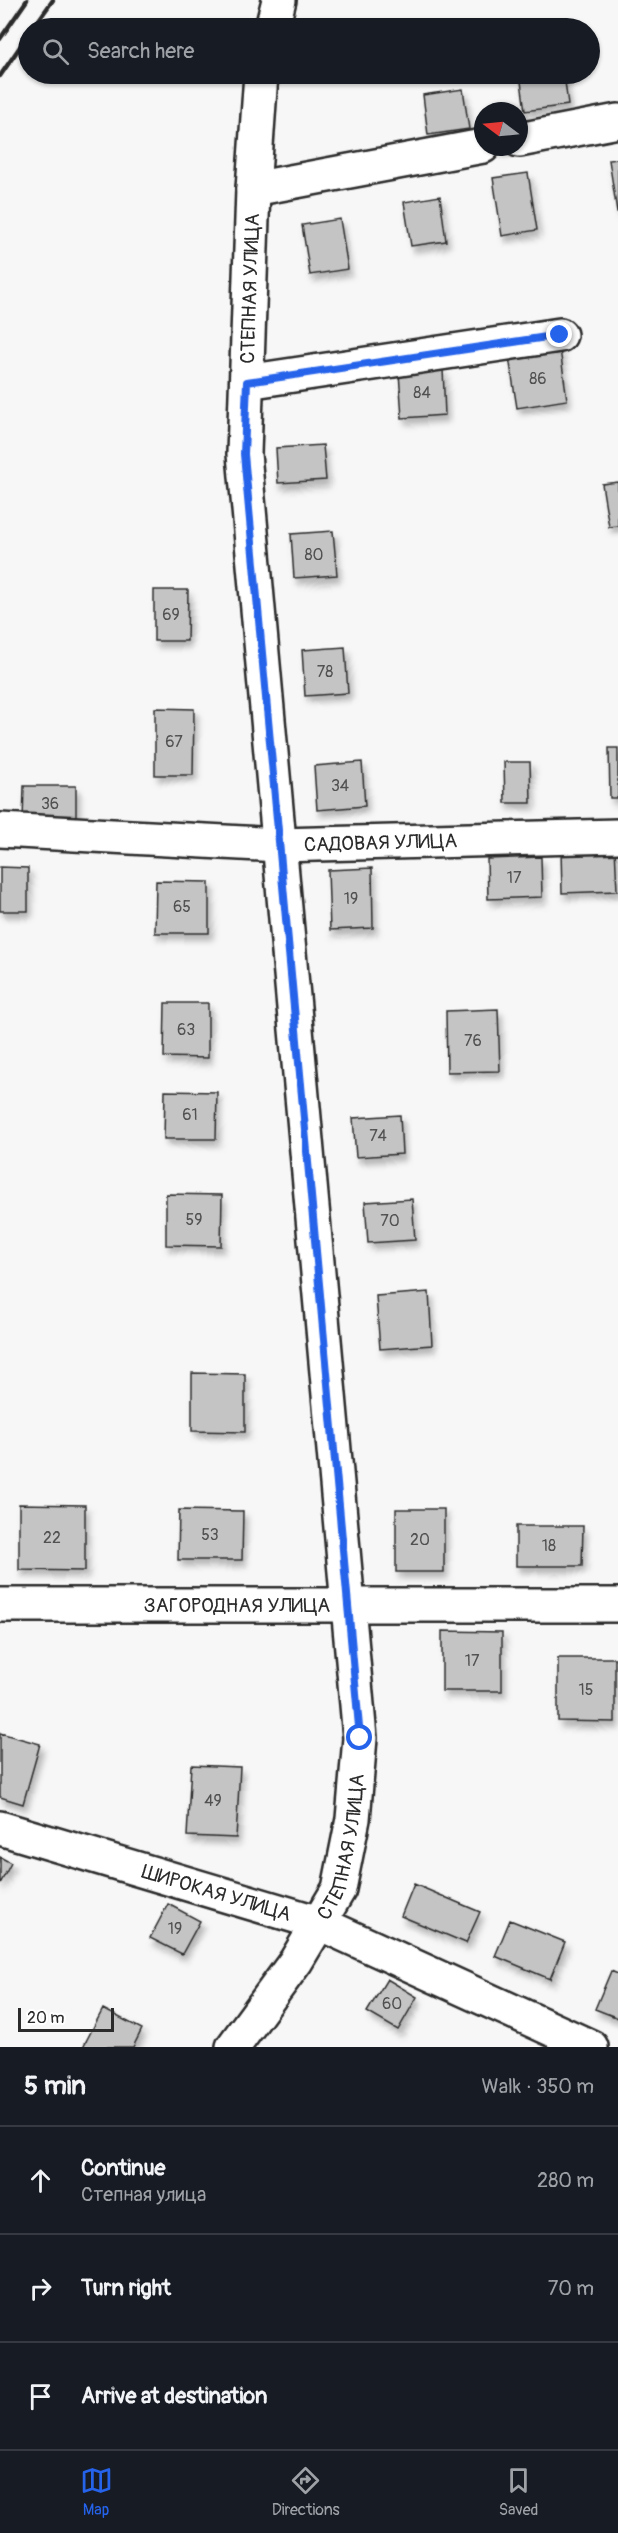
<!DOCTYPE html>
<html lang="en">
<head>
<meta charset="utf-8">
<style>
	body { margin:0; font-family:Pangolin,sans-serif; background:#242831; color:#f1f3f6 }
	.compass { position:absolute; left:474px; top:102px; width:54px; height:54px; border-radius:50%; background:#171b24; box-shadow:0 2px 4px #0004; rotate:286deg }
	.scale { position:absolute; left:18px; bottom:15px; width:96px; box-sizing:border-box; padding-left:6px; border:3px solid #2b2b2b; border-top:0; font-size:16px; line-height:21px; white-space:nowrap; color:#2b2b2b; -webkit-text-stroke:4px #fff; paint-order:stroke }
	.stop { position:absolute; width:18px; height:18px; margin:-14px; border:4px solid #2563eb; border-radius:50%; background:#fff }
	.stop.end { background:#2563eb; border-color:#fff; box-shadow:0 2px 6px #0008 }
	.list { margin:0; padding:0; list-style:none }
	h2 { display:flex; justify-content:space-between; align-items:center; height:78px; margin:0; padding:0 24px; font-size:26px }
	h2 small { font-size:20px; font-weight:400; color:#9ea1a6 }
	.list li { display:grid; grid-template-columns:39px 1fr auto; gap:18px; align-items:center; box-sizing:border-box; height:108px; padding:0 24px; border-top:2px solid #363941 }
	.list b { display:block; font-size:22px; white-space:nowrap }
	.list p { margin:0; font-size:20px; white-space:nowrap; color:#9ea1a6 }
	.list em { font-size:20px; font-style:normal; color:#9ea1a6 }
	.icon { flex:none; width:33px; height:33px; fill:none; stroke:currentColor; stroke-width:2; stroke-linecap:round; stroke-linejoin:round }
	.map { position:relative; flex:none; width:618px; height:2047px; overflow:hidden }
	.search { position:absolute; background:#171b24; box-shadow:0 2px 4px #0004; left:18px; right:18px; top:18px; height:66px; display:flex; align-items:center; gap:15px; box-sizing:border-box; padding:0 21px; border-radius:33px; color:#9ea1a6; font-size:22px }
	.sheet { height:402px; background:#171b24 }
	nav { display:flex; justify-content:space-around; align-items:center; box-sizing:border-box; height:84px; border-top:2px solid #363941; background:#171b24; font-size:16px; color:#9ea1a6 }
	nav a { display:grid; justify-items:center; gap:3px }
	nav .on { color:#2563eb }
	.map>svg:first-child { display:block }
	.building { fill:#c4c4c4; stroke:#2b2b2b; stroke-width:1.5; filter:url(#shadow) }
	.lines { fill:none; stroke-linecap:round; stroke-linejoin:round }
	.minor-casing { stroke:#2b2b2b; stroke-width:38 }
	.minor { stroke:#fff; stroke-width:33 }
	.rail { stroke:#2b2b2b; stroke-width:4.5 }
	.route { stroke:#2563eb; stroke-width:8 }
	.labels { text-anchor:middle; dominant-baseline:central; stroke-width:6; stroke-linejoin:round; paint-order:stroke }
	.number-label { font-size:16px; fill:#515151 }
	.street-label { font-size:20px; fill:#2b2b2b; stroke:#fff }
</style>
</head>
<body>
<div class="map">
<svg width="618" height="2047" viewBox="0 0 618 2047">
	<defs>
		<filter id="shadow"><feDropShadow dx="3.5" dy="6" stdDeviation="3" flood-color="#0004"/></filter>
	</defs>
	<rect width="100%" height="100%" fill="#f7f7f7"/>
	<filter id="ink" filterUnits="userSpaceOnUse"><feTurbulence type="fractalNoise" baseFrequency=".0167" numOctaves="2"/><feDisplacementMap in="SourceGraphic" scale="12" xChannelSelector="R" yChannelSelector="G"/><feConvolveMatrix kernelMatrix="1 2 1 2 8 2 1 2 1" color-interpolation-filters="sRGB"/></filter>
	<g filter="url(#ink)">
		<!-- building -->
		<path class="building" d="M520 74H564L568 105 525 111Z
			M463 89 469 129 428 135 423 95Z
			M618 159V212H617L609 160Z
			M528 173 537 230 502 236 493 178Z
			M440 196 446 241 411 246 404 202Z
			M340 219 348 269 310 275 302 225Z
			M560 349 567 400 517 408 509 357Z
			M443 369 445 415 402 418 399 372Z
			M323 445 326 480 278 483 276 448Z
			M618 482V526L609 527 602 484Z
			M333 531 337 575 294 578 291 534Z
			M154 590H188L187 641H154Z
			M345 647 348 693 305 696 302 650Z
			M155 708 194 709 193 775H155Z
			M609 748H618V798H610Z
			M362 762 365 806 317 810 314 766Z
			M504 762H530L531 803H505Z
			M24 786H76V822H23Z
			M615 848 617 891 562 893 561 850Z
			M541 857 542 897 488 899 487 859Z
			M0 867 28 868V911H0Z
			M372 868 373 928 330 930 328 870Z
			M156 881 209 882V933H155Z
			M165 1003H208V1058L164 1057Z
			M498 1009 500 1071 447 1072 446 1011Z
			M165 1091 217 1092 216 1139H164Z
			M400 1115 402 1154 356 1157 353 1118Z
			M166 1194 222 1195 221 1246 166 1245Z
			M412 1199 415 1240 368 1243 365 1202Z
			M429 1292 432 1345 380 1349 376 1296Z
			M192 1373 245 1374V1432L192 1431Z
			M19 1504 85 1505V1571L19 1570Z
			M396 1509H444V1572H396Z
			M179 1510 243 1511 242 1560H178Z
			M516 1526H583L582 1566H516Z
			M442 1631 502 1632V1691H442Z
			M558 1658H615V1722L558 1721Z
			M0 1733 40 1744 23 1804 0 1797Z
			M191 1765 240 1767 236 1838 187 1836Z
			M0 1857 11 1863 0 1884Z
			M414 1884 480 1912 466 1943 401 1916Z
			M168 1904 200 1921 182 1954 150 1938Z
			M510 1920 565 1942 550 1979 495 1956Z
			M611 1971 618 1974V2018L595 2009Z
			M387 1979 417 1997 398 2030 367 2012Z
			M103 2009 142 2029 133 2047H83Z"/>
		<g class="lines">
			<!-- minor casing -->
			<g class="minor-casing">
				<g id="minor">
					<path d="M272 28 279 0"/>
					<path d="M519 140 618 121"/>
					<path d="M253 189 483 146"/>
					<path d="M247 382 560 335"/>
					<path id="s1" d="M0 830 279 845 618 836"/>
					<path id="s2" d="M0 1605H618"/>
					<path id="s3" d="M0 1828 319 1923 591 2047"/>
					<path id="s4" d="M233 2047 296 1961 339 1889 353 1819 360 1738 244 454 253 189 261 74"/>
				</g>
			</g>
			<!-- minor -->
			<use href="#minor" class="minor"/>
			<!-- rail -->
			<path class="rail" d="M33 28 53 0
				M0 39 27 0
				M0 76 28 35"/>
		</g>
	</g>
	<g class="lines" filter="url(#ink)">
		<!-- route -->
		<path class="route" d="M360 1738 244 454 247 382 560 335"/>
	</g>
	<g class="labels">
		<!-- number labels -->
		<g class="number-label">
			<text x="538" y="379">86</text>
			<text x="422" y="393">84</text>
			<text x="314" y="555">80</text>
			<text x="171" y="615">69</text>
			<text x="325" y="672">78</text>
			<text x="174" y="742">67</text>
			<text x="340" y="786">34</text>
			<text x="50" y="804">36</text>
			<text x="514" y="878">17</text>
			<text x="351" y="899">19</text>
			<text x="182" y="907">65</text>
			<text x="186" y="1030">63</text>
			<text x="473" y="1041">76</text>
			<text x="190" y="1115">61</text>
			<text x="378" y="1136">74</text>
			<text x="194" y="1220">59</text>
			<text x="390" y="1221">70</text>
			<text x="210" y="1535">53</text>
			<text x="52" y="1538">22</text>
			<text x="420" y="1540">20</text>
			<text x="549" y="1546">18</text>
			<text x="472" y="1661">17</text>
			<text x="586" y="1690">15</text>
			<text x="213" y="1801">49</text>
			<text x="175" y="1929">19</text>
			<text x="392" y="2004">60</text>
		</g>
		<!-- street labels -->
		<g class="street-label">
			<text stroke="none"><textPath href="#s4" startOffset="1798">СТЕПНАЯ УЛИЦА</textPath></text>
			<text stroke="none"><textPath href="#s1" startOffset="381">САДОВАЯ УЛИЦА</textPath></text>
			<text stroke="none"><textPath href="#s2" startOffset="237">ЗАГОРОДНАЯ УЛИЦА</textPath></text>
			<text stroke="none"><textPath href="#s4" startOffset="232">СТЕПНАЯ УЛИЦА</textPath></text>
			<text stroke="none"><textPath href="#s3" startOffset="226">ШИРОКАЯ УЛИЦА</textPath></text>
		</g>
	</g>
</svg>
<svg class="compass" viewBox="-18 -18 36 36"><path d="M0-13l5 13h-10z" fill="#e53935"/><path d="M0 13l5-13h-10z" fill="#9ea1a6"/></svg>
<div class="scale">20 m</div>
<div class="stop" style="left:360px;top:1738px"></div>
<div class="stop end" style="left:560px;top:335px"></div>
<div class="search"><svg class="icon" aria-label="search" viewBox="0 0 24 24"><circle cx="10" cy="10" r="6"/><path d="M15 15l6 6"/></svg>Search here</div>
</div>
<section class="sheet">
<h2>5 min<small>Walk · 350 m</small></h2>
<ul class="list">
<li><svg class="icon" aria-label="ahead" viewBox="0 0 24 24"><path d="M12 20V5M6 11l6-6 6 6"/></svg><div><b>Continue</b><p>Степная улица</p></div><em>280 m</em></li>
<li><svg class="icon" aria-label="right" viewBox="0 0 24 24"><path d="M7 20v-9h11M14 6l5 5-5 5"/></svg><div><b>Turn right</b></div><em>70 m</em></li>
<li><svg class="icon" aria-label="arrive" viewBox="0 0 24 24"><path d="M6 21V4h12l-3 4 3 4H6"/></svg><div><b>Arrive at destination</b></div></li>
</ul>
</section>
<nav>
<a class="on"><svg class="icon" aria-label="map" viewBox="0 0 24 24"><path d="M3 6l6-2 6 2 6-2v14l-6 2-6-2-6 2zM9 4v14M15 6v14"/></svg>Map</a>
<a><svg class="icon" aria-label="directions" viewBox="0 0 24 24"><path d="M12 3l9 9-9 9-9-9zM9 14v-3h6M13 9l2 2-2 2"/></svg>Directions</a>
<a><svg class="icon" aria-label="saved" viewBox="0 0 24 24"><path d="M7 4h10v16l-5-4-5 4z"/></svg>Saved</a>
</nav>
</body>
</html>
